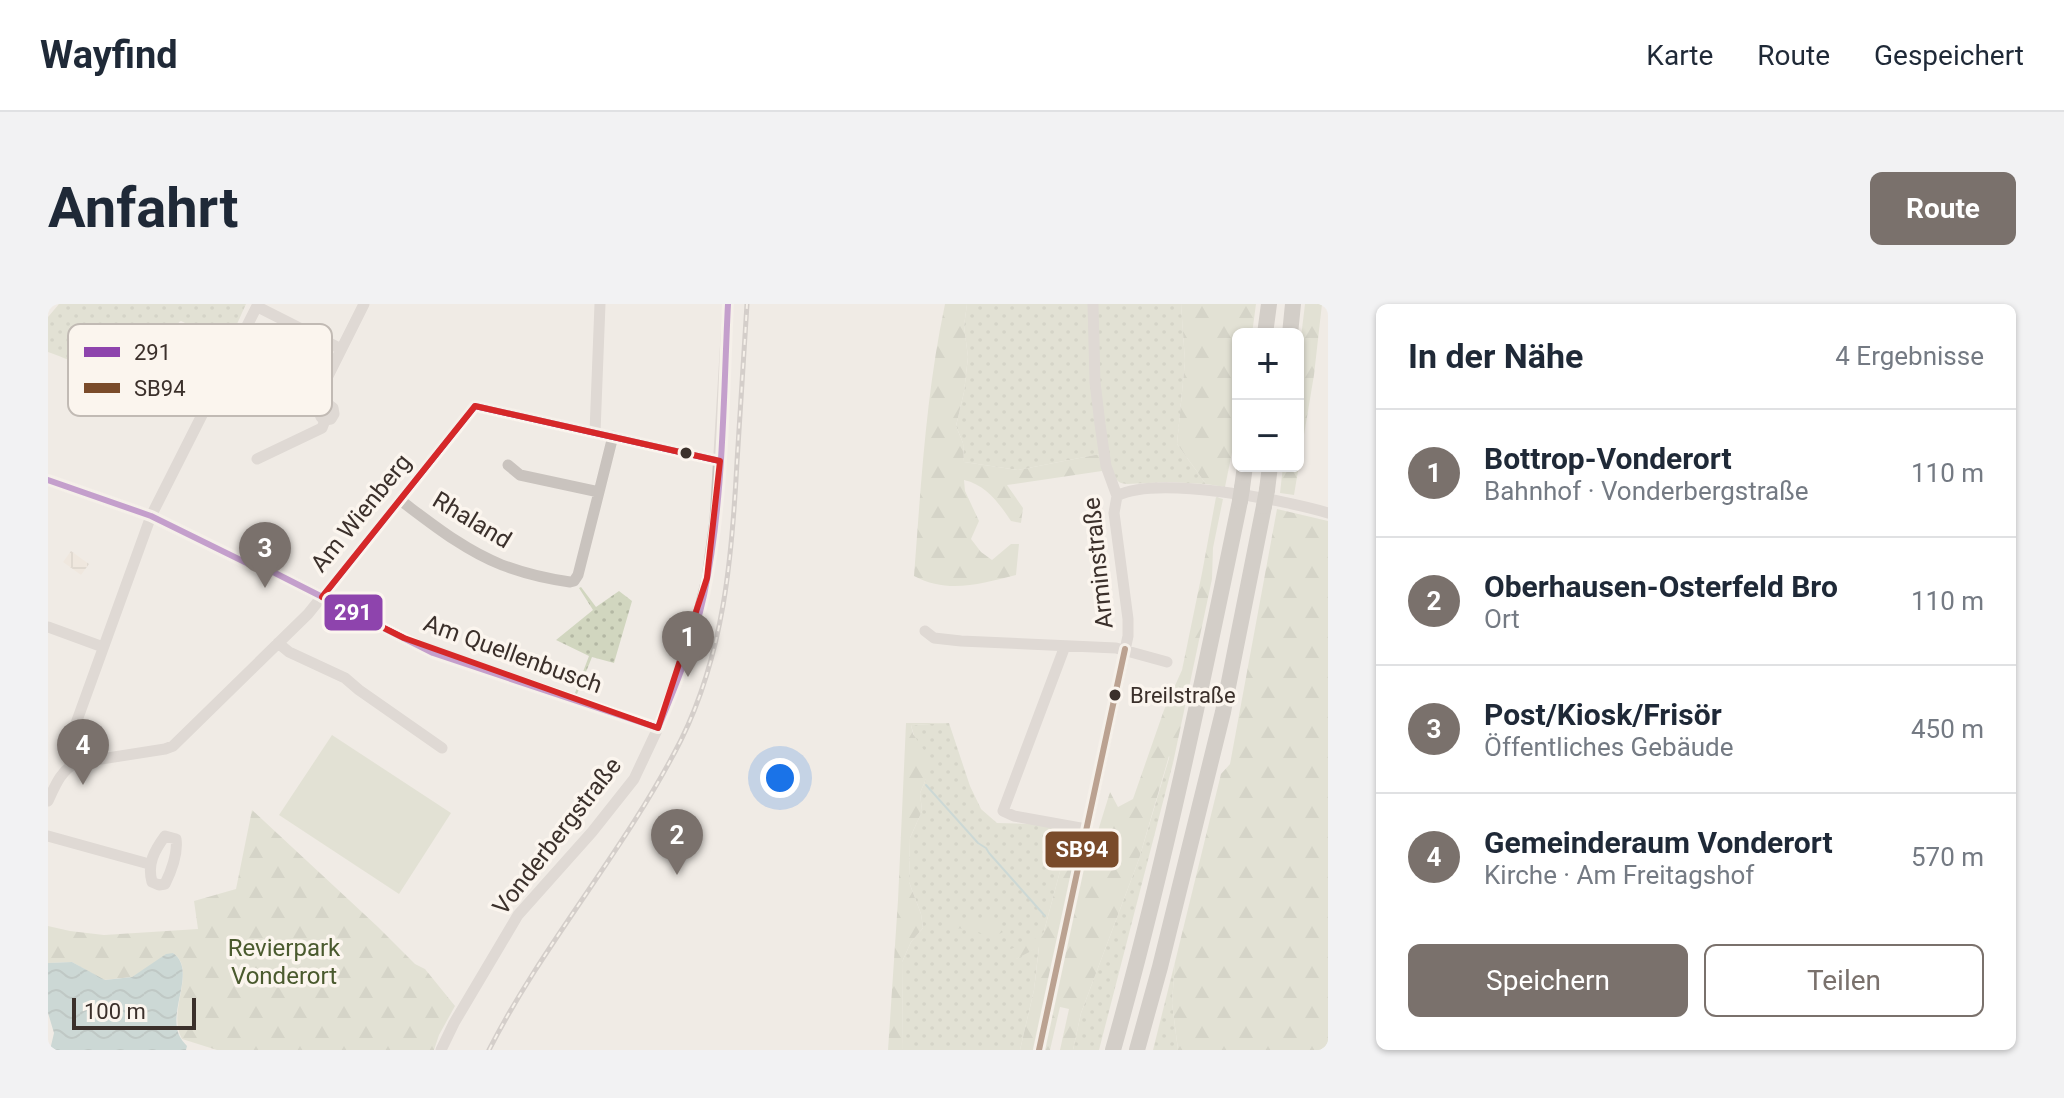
<!DOCTYPE html>
<html lang="de">
<head>
<meta charset="utf-8">
<style>
	body { margin:0; font-family:Roboto,sans-serif; background:#f2f2f3; color:#1f2937 }
	.controls { position:absolute; right:24px; top:24px; display:grid; overflow:hidden; border-radius:12px; box-shadow:0 2px 6px #0004 }
	.controls button { width:72px; height:72px; display:grid; place-items:center; padding:0; border:0; border-bottom:2px solid #e0e1e3; background:#fff; color:#1f2937; font:40px sans-serif }
	.scale { position:absolute; left:24px; bottom:20px; width:124px; box-sizing:border-box; padding-left:8px; border:4px solid #3b302b; border-top:0; font-size:22px; line-height:28px; white-space:nowrap; color:#3b302b; -webkit-text-stroke:6px #fbf5ee; paint-order:stroke }
	.you { position:absolute; left:732px; top:474px; width:28px; height:28px; margin:-20px; border:6px solid #fff; border-radius:50%; background:#1a73e8; box-shadow:0 0 0 12px #1a73e833 }
	.badge { display:grid; place-items:center; width:52px; height:52px; border-radius:50%; background:#7a716c; color:#fff; font-size:26px; font-weight:700 }
	.pin { position:absolute; translate:-50% -66px; filter:drop-shadow(0 2px 4px #0008) }
	.pin::after { content:''; position:absolute; top:42px; width:28px; height:24px; background:inherit; clip-path:polygon(0 0,100% 0,50% 100%) }
	.list { margin:0; padding:0; list-style:none }
	h2 { display:flex; justify-content:space-between; align-items:center; height:104px; margin:0; padding:0 32px; font-size:34px }
	h2 small { font-size:26px; font-weight:400; color:#747a83 }
	.list li { display:grid; grid-template-columns:52px 1fr auto; gap:24px; align-items:center; box-sizing:border-box; height:128px; padding:0 32px; border-top:2px solid #e0e1e3 }
	.list b { display:block; font-size:30px; white-space:nowrap }
	.list p { margin:0; font-size:26px; white-space:nowrap; color:#747a83 }
	.list em { font-size:26px; font-style:normal; color:#747a83 }
	.actions { display:flex; gap:16px; padding:24px 32px }
	.actions a { flex:1; padding:18px 0; border:2px solid #7a716c; border-radius:12px; text-align:center; font-size:28px; color:#7a716c }
	.actions .main { background:#7a716c; color:#fff }
	.map { position:relative; flex:none; width:1280px; height:746px; overflow:hidden; border-radius:12px }
	header { display:flex; align-items:center; gap:48px; box-sizing:border-box; height:112px; padding:0 40px; background:#fff; border-bottom:2px solid #e0e1e3 }
	header strong { font-size:38px }
	nav { display:flex; gap:44px; margin-inline-start:auto; font-size:28px }
	.intro { display:flex; align-items:center; justify-content:space-between; box-sizing:border-box; height:192px; padding:0 48px }
	h1 { margin:0; font-size:56px }
	.button { padding:20px 36px; border-radius:12px; background:#7a716c; color:#fff; font-size:28px; font-weight:700 }
	main { display:flex; gap:48px; padding:0 48px }
	aside { flex:1; background:#fff; border-radius:12px; box-shadow:0 2px 6px #0004 }
	.map>svg:first-child { display:block }
	.grass { fill:url(#grass-dots) }
	.forest { fill:url(#forest-firs) }
	.garden { fill:#d1d6bf }
	.plaza { fill:url(#plaza-grid) }
	.water { fill:url(#water-waves) }
	.lines { fill:none; stroke-linecap:round; stroke-linejoin:round }
	.stream { stroke:#a1c2c1; stroke-width:2 }
	.minor { stroke:#c9c3be; stroke-width:11 }
	.highway { stroke:#afaaa4; stroke-width:16 }
	.rail-casing { stroke:#b1aca8; stroke-width:5 }
	.rail { stroke:#fbf5ee; stroke-width:2; stroke-dasharray:6; stroke-linecap:butt }
	.highway-bridge { stroke:#afaaa4; stroke-width:16 }
	.bus-1-casing { stroke:#fbf5ee; stroke-width:12 }
	.bus-2-casing { stroke:#fbf5ee; stroke-width:12 }
	.bus-1 { stroke:#8e44ad; stroke-width:6 }
	.bus-2 { stroke:#7a4b2a; stroke-width:6 }
	.marked { fill:none; stroke:#d62828; stroke-width:6; stroke-linejoin:round }
	.bus-dot { fill:#3b302b; stroke:#fbf5ee; stroke-width:3 }
	.labels { text-anchor:middle; dominant-baseline:central; stroke-width:7; stroke-linejoin:round; paint-order:stroke }
	.bus-label { font-size:22px; fill:#3b302b; stroke:#fbf5ee; text-anchor:start }
	.street-label { font-size:24px; fill:#3b302b; stroke:#fbf5ee }
	.park-label { font-size:24px; fill:#4a5a2e; stroke:#fbf5ee }
	.key { fill:#fbf5ee; stroke:#c1bab4; stroke-width:2 }
	.key-label { font-size:22px; fill:#3b302b }
	.line-badge { stroke:#fbf5ee; stroke-width:3 }
	.badge-label { font-size:22px; text-anchor:middle; font-weight:bold; fill:#fff }
</style>
</head>
<body>
<header>
<strong>Wayfind</strong>
<nav><a>Karte</a><a>Route</a><a>Gespeichert</a></nav>
</header>
<div class="intro"><h1>Anfahrt</h1><a class="button">Route</a></div>
<main>
<div class="map">
<svg width="1280" height="746" viewBox="0 0 1280 746">
	<defs>
		<pattern id="grass-dots" width="8" height="8" patternUnits="userSpaceOnUse" patternTransform="scale(2)"><rect width="8" height="8" fill="#d1d6bf"/><path d="M2 2h.1M6 6h.1" fill="none" stroke="#b4b8a4" stroke-width="1.8" stroke-linecap="round"/></pattern>
		<pattern id="forest-firs" width="22" height="20" patternUnits="userSpaceOnUse" patternTransform="scale(2)"><rect width="22" height="20" fill="#d1d6bf"/><path d="M5 1l3.5 6h-7zM16 11l3.5 6h-7z" fill="#b4b8a4"/></pattern>
		<pattern id="plaza-grid" width="8" height="8" patternUnits="userSpaceOnUse" patternTransform="scale(2)"><rect width="8" height="8" fill="#eee3d5"/><path d="M0 4h8M4 0v8" fill="none" stroke="#cdc3b7"/></pattern>
		<pattern id="water-waves" width="16" height="10" patternUnits="userSpaceOnUse" patternTransform="scale(2)"><rect width="16" height="10" fill="#a1c2c1"/><path d="M0 5q4-4 8 0t8 0" fill="none" stroke="#849e9d"/></pattern>
	</defs>
	<rect width="100%" height="100%" fill="#f0ebe5"/>
	<!-- grass -->
	<path class="grass" d="M11 0H198L180 40 133 17 131 18 107 65 114 69 109 79C78 81 30 59 0 48V13Z
		M919 0H1041L1052 150 970 166 916 158 915 139 908 122 916 88 920 53 916 22Z
		M1048 0H1133L1137 57 1129 140 1158 180 1121 178 1079 180C1074 179 1072 180 1068 175 1062 168 1062 154 1060 145 1052 97 1049 49 1048 0Z
		M533 283 548 303 571 287 584 297 566 359 544 353 529 390 527 389 541 352 508 336 545 306 531 284Z
		M901 419 922 482 933 505 949 519 984 520 1023 526 995 631 968 655 991 642 986 686 972 746H855L854 658 863 638 875 624 873 610 861 578 862 534 874 507 872 489 878 475 863 421Z
		M1122 451 1125 459 1051 746H1025L1033 709 1091 555Z
		M1127 658 1124 699 1130 746H1105Z"/>
	<!-- forest -->
	<path class="forest" d="M897 0H919L916 22 920 53 916 88 908 122 915 139 916 158 970 166 1052 150 1054 167 959 181 975 204 973 219 963 217C951 199 938 181 916 176L917 187 931 217 923 235 933 248 944 256 963 240H971L968 271C932 280 900 290 866 272 873 181 878 89 897 0Z
		M1133 0H1208L1204 30H1190V119L1177 183 1158 180 1129 140 1137 57Z
		M1257 0H1274L1266 71 1246 191 1232 189 1235 162H1250V58Z
		M1168 193 1175 195 1165 244 1164 275 1125 459 1121 452 1091 555 1033 709 1025 746H1012L1021 705 1012 703 1002 746H972L986 686 991 643 968 655 956 648 995 631 1023 526 1049 530 1062 488 1070 503 1085 495 1116 406 1134 366 1154 269Z
		M1229 205 1280 217V746H1130L1124 699 1127 658 1173 470 1182 460Z
		M858 419H901L863 421 865 430 880 452 878 475 872 489 874 507 862 534 861 578 873 610 875 624 863 638 854 658 855 746H840L850 596Z
		M204 506 330 623 367 660 377 665 407 702 391 731 386 746H169L134 735C118 707 150 666 125 649L84 673 56 676 24 658 0 659V622L22 627 56 631 150 625 146 597 188 585Z
		M912 615 944 618 955 628 943 634C929 626 918 623 902 625V619Z"/>
	<!-- garden -->
	<path class="garden" d="M284 431 403 509 351 590 231 511Z"/>
	<!-- plaza -->
	<path class="plaza" d="M23 247 41 260 33 271 15 258Z"/>
	<!-- water -->
	<path class="water" d="M125 649C149 666 120 705 131 731 133 735 136 739 139 742L138 746H2L6 729 0 709V659L24 658 57 676 84 673 118 650Z"/>
	<g class="lines">
		<!-- stream -->
		<path class="stream" d="M878 481 930 539 938 544 941 549 997 612"/>
		<!-- minor -->
		<path class="minor" d="M210 3 293 45
			M274 102 281 101 285 104 286 110 283 115 277 116 273 113 271 108 274 102 270 92 316 0
			M547 128 552 0
			M209 155 274 124 277 116
			M460 161 472 171 551 188 565 132
			M0 176 103 212 207 263 227 269 385 349 610 424
			M1069 192C1108 171 1237 196 1280 209
			M352 196C384 220 416 246 454 261 475 269 500 275 522 278L526 277 530 271 551 188
			M0 323 55 343
			M877 327 886 334 913 337 1068 344 1119 358
			M230 339 241 348 297 374 311 386 394 444
			M1017 342 955 507 966 512 1038 525
			M28 459 117 445 125 442 260 310 427 102 672 157
			M0 497C7 482 13 466 28 459L27 422 103 212 210 0
			M0 532 101 560
			M117 532 128 535C130 549 123 568 117 580L111 581 104 578C99 560 106 547 117 532Z
			M393 746 406 719 470 611 544 528 586 475 610 424 633 368 648 320 659 274 667 216 680 0
			M991 746 1080 332V315L1066 209 1069 192 1058 162 1052 120 1047 78 1045 0"/>
		<!-- highway -->
		<path class="highway" d="M1217 30 1221 0
			M1242 30 1245 0
			M1194 184 1197 162
			M1219 186 1222 162
			M1065 746C1116 565 1154 381 1192 197
			M1089 746 1112 663 1175 408 1216 202"/>
		<!-- rail casing -->
		<g class="rail-casing">
			<path id="rail" d="M441 746C496 638 578 545 633 436 676 349 684 253 689 158 692 105 696 53 699 0"/>
		</g>
		<!-- rail -->
		<use href="#rail" class="rail"/>
		<!-- highway-bridge -->
		<path class="highway-bridge" d="M1192 197 1194 184
			M1216 202 1219 186"/>
		<!-- bus-1 casing -->
		<g class="bus-1-casing">
			<path id="bus-1" d="M0 176 103 212 207 263 227 269 385 349 610 424C628 381 646 337 656 291 676 196 675 97 680 0
				M274 293 427 102 672 157"/>
		</g>
		<!-- bus-2 casing -->
		<g class="bus-2-casing">
			<path id="bus-2" d="M991 746 1077 345"/>
		</g>
		<!-- bus-1 -->
		<use href="#bus-1" class="bus-1"/>
		<!-- bus-2 -->
		<use href="#bus-2" class="bus-2"/>
	</g>
	<!-- marked area -->
	<path d="M0 0H1280V746H0ZM427 102 672 157 659 274 610 424 356 334 274 293Z" fill="#f0ebe5" fill-opacity=".55" fill-rule="evenodd"/>
	<path class="marked" d="M427 102 672 157 659 274 610 424 356 334 274 293Z"/>
	<!-- markers -->
	<g class="bus-dot">
		<circle cx="638" cy="149" r="7"/>
		<circle cx="1067" cy="391" r="7"/>
	</g>
	<g class="labels">
		<!-- bus labels -->
		<g class="bus-label">
			<text x="1082" y="391">Breilstraße</text>
		</g>
		<!-- street labels -->
		<g class="street-label">
			<text transform="translate(313 209) rotate(-51)">Am Wienberg</text>
			<text transform="translate(424 216) rotate(31)">Rhaland</text>
			<text transform="translate(1050 259) rotate(-96)">Arminstraße</text>
			<text transform="translate(465 350) rotate(20)">Am Quellenbusch</text>
			<text transform="translate(509 532) rotate(-52)">Vonderbergstraße</text>
		</g>
		<!-- park labels -->
		<g class="park-label">
			<text x="236" y="644">Revierpark<tspan x="236" dy="28">Vonderort</tspan></text>
		</g>
	</g>
	<!-- legend -->
	<rect x="20" y="20" width="264" height="92" rx="12" class="key"/>
	<rect x="36" y="43" width="36" height="10" fill="#8e44ad"/>
	<rect x="36" y="79" width="36" height="10" fill="#7a4b2a"/>
	<g class="key-label">
		<text x="86" y="56">291</text>
		<text x="86" y="92">SB94</text>
	</g>
	<g class="line-badge">
		<rect x="275" y="289" width="61" height="39" rx="8" fill="#8e44ad"/>
		<rect x="996" y="526" width="76" height="39" rx="8" fill="#7a4b2a"/>
	</g>
	<g class="badge-label">
		<text x="305" y="316">291</text>
		<text x="1034" y="553">SB94</text>
	</g>
</svg>
<div class="controls">
<button>+</button>
<button>−</button>
</div>
<div class="scale">100 m</div>
<div class="you"></div>
<div class="pin badge" style="left:640px;top:373px">1</div>
<div class="pin badge" style="left:629px;top:571px">2</div>
<div class="pin badge" style="left:217px;top:284px">3</div>
<div class="pin badge" style="left:35px;top:481px">4</div>
</div>
<aside>
<h2>In der Nähe<small>4 Ergebnisse</small></h2>
<ul class="list">
<li><span class="badge">1</span><div><b>Bottrop-Vonderort</b><p>Bahnhof · Vonderbergstraße</p></div><em>110 m</em></li>
<li><span class="badge">2</span><div><b>Oberhausen-Osterfeld Bro</b><p>Ort</p></div><em>110 m</em></li>
<li><span class="badge">3</span><div><b>Post/Kiosk/Frisör</b><p>Öffentliches Gebäude</p></div><em>450 m</em></li>
<li><span class="badge">4</span><div><b>Gemeinderaum Vonderort</b><p>Kirche · Am Freitagshof</p></div><em>570 m</em></li>
</ul>
<div class="actions"><a class="main">Speichern</a><a>Teilen</a></div>
</aside>
</main>
</body>
</html>
